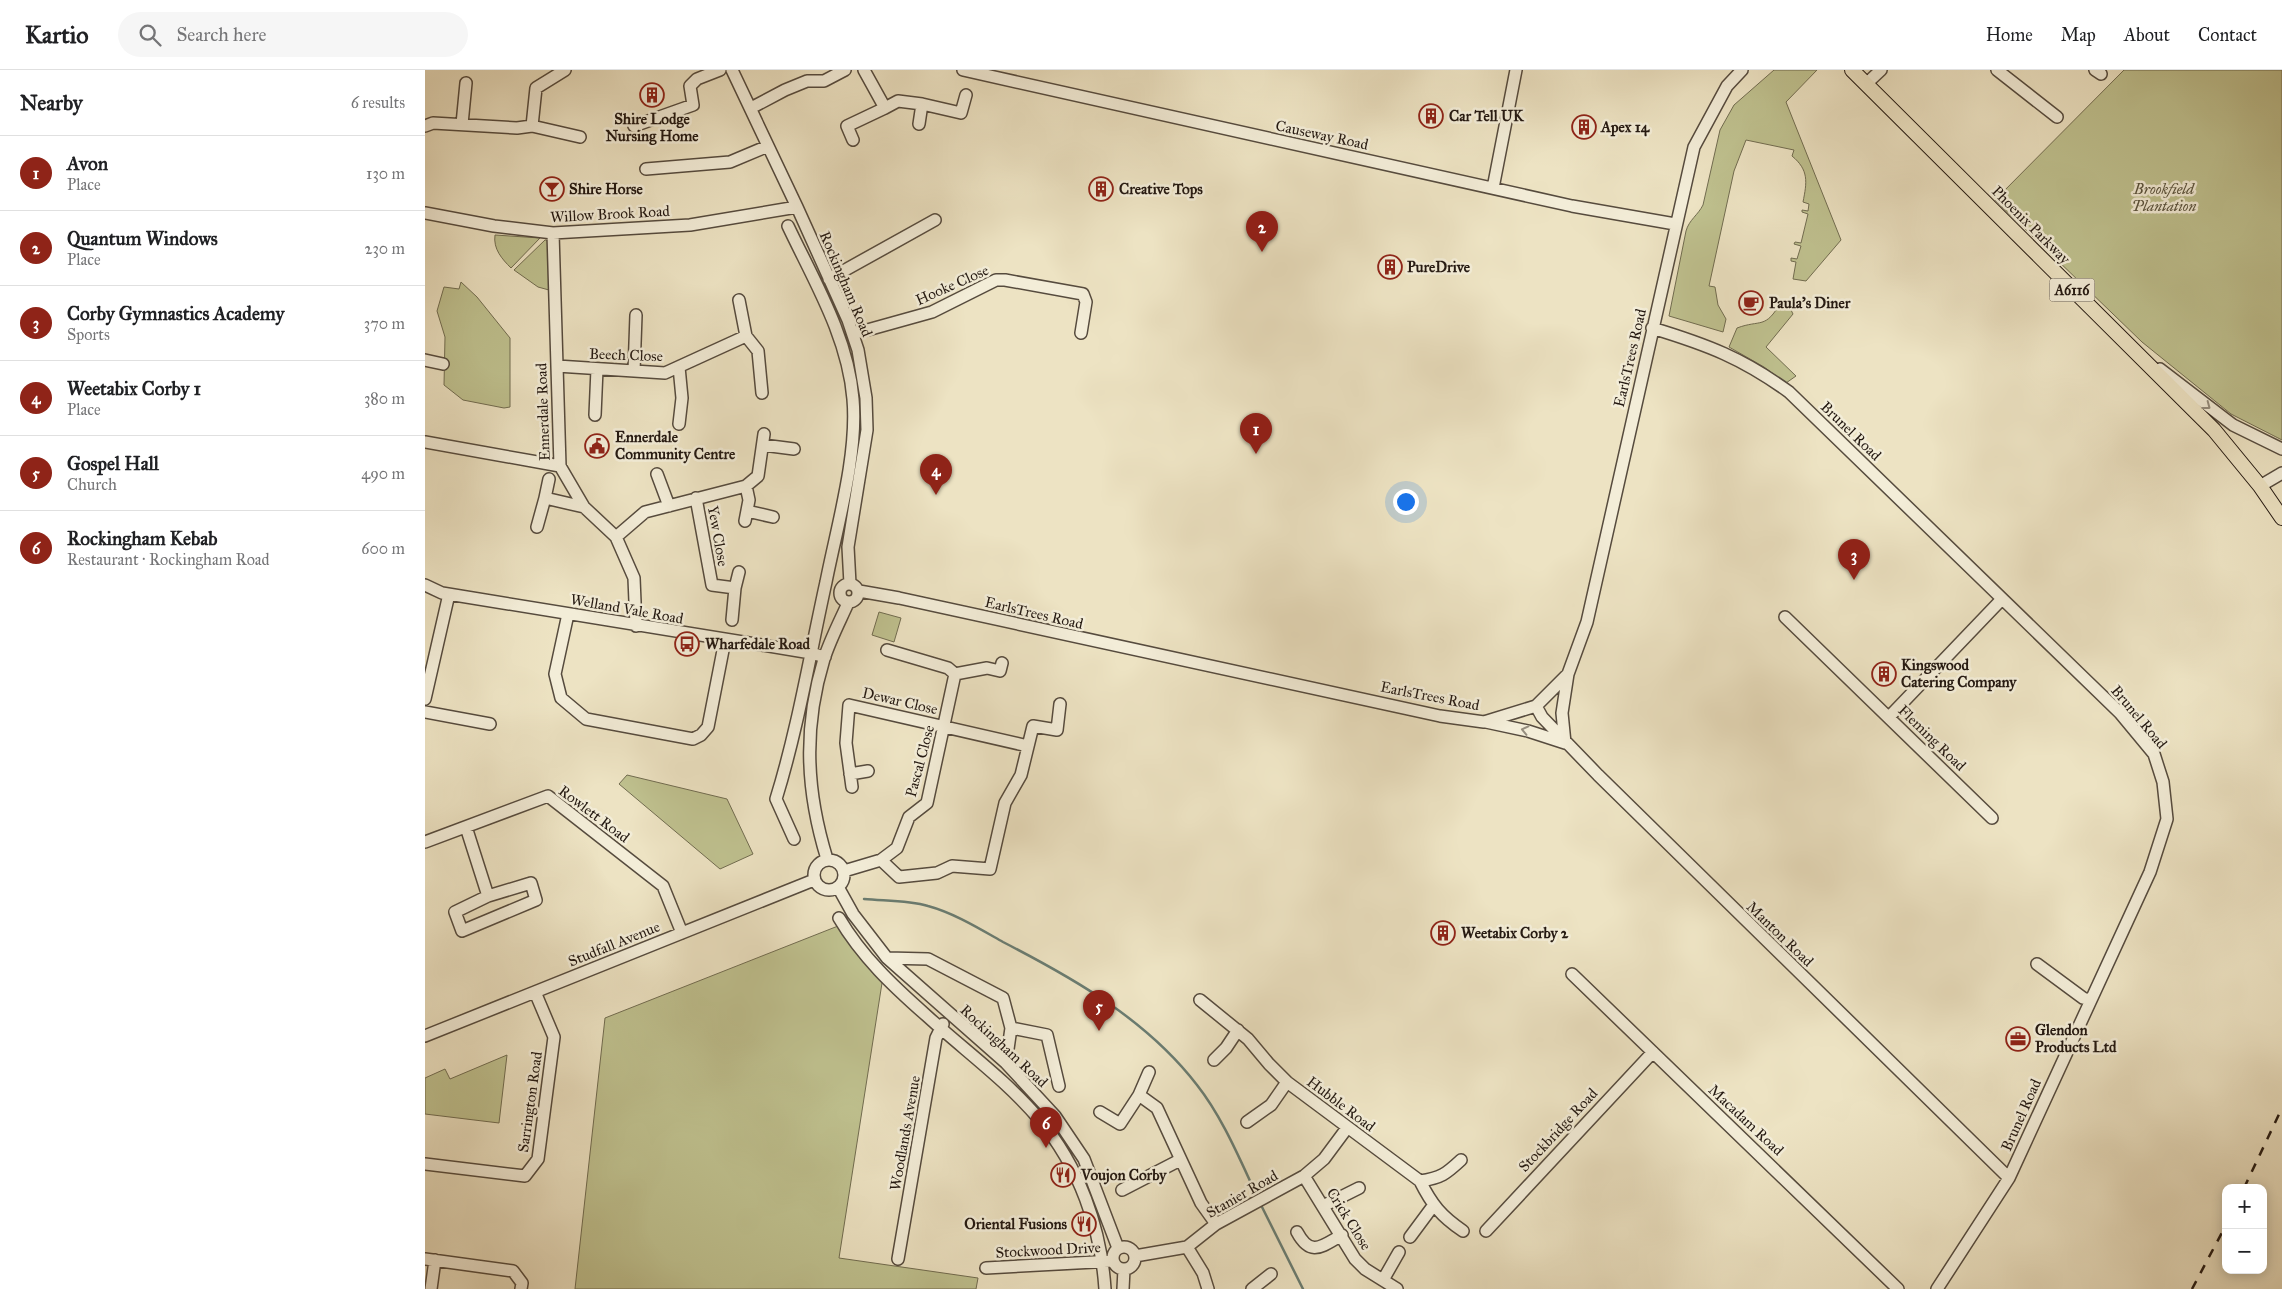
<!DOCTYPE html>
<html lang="en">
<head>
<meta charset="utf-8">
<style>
	body { margin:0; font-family:"IM FELL Great Primer",serif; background:#f6f6f6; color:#202124 }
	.controls { position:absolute; right:15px; bottom:15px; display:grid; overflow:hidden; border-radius:10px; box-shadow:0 2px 12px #0003 }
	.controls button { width:45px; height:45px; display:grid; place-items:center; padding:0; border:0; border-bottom:1px solid #e0e0e0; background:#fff; color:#202124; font:25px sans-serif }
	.you { position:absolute; left:980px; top:431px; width:18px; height:18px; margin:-12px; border:4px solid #fff; border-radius:50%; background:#1a73e8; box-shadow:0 0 0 8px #1a73e833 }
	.badge { display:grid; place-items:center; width:32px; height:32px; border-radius:50%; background:#8f2418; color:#fff; font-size:16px; font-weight:700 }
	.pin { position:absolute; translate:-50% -41px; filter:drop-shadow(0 1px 2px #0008) }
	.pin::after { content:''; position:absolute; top:26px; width:18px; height:15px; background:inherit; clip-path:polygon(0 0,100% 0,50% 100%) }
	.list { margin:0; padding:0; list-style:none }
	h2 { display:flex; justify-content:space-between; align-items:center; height:65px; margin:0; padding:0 20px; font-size:21px }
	h2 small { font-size:16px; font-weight:400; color:#757577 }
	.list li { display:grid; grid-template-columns:32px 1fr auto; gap:15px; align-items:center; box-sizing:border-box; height:75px; padding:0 20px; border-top:1px solid #e0e0e0 }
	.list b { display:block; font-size:19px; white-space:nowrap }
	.list p { margin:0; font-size:16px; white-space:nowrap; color:#757577 }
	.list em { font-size:16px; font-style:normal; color:#757577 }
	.icon { flex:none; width:28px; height:28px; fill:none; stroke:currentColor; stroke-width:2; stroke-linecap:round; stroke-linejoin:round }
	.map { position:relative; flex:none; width:1857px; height:1219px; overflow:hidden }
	header { display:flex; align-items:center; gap:30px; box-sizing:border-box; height:70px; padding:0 25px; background:#fff; border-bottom:1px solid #e0e0e0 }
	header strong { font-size:24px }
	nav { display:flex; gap:28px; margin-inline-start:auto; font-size:18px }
	.search { width:350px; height:45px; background:#f6f6f6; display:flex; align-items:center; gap:12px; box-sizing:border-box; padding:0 18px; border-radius:28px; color:#757577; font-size:19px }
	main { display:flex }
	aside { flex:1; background:#fff }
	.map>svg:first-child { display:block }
	.green { fill:#bfc18f; stroke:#716c50 }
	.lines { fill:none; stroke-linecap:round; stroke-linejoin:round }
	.stream { stroke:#6a7c71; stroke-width:2.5 }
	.minor-casing { stroke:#564b3e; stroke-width:14 }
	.major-casing { stroke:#231811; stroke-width:16 }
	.minor { stroke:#f3edd8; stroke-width:11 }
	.major { stroke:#ede3c3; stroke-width:14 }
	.rail { stroke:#231811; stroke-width:2.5; stroke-dasharray:9 9; stroke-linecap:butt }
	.oneway { stroke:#958d7e }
	.labels { text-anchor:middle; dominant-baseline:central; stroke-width:5; stroke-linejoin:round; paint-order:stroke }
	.shield { fill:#f3edd8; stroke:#61584d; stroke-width:1 }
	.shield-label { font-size:14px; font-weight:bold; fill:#231811 }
	.poi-label { font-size:15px; font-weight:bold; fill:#231811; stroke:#f3edd8; text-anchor:start }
	.street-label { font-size:15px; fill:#231811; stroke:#f3edd8 }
	.park-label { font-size:15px; font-style:italic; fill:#5a533d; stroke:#f3edd8 }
</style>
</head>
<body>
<header>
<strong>Kartio</strong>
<div class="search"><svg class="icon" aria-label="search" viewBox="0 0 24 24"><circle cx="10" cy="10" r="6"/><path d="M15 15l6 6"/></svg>Search here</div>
<nav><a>Home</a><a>Map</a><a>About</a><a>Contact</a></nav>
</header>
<main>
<aside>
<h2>Nearby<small>6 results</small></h2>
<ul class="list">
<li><span class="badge">1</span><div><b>Avon</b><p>Place</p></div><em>130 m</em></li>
<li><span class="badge">2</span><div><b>Quantum Windows</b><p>Place</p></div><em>230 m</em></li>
<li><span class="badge">3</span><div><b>Corby Gymnastics Academy</b><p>Sports</p></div><em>370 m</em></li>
<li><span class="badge">4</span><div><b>Weetabix Corby 1</b><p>Place</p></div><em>380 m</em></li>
<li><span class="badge">5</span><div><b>Gospel Hall</b><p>Church</p></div><em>490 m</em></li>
<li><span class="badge">6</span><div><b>Rockingham Kebab</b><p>Restaurant · Rockingham Road</p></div><em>600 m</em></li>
</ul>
</aside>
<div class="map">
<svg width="1857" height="1219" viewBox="0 0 1857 1219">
	<rect width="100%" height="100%" fill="#ede3c3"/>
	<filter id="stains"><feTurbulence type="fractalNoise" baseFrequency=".004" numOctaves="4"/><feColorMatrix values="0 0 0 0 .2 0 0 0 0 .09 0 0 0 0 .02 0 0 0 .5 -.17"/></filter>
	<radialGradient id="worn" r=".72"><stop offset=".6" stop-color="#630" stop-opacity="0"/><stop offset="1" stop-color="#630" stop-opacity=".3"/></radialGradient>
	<!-- green -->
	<path class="green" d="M1349 0H1392L1361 32 1416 170 1381 211 1368 209 1371 192 1366 191V188L1372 189 1376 176 1369 174 1370 172 1376 173 1383 144 1377 142V140L1383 141 1384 134 1378 132C1382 112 1384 100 1367 86L1369 80 1321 70 1309 101 1284 216 1290 217 1293 235 1301 249 1298 262 1244 246 1261 161C1264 150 1273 145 1278 135L1295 60 1309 35Z
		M1699 0H1857V370L1806 344 1717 272 1570 130Z
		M70 165 115 168 86 198C77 189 68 179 70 165Z
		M120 170H123L124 220 113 217 89 200Z
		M36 212 52 227 85 268V337L79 338 38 330 19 315 20 267 12 241 19 217 34 219Z
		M1356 232 1363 234 1368 244 1341 277 1371 306 1361 313 1339 297 1304 277 1312 258C1336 249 1340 260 1356 232Z
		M454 542 476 548 469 572 447 565Z
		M202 705 302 729 328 784 295 799 194 714Z
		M413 856 457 913 414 1188 553 1208 551 1219H150L180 948Z
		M82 985 74 1053 0 1044V1008L20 999 25 1009Z"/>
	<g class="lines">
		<!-- stream -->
		<path class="stream" d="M439 829C460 831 483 830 503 836 529 843 555 859 578 872 650 909 722 950 772 1015 798 1048 815 1090 833 1128
			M835 1133 878 1219"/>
		<!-- minor casing -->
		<g class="minor-casing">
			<path id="minor" d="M307 0 372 137 423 250 433 280 441 328 442 360 423 477 425 514
				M439 0 460 38 473 31 497 34 536 43 541 25
				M538 0 1147 136 1250 154
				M1572 0 1632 47
				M1670 0 1676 4
				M1441 14 1456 0
				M326 38 360 20 382 11H399L420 0
				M37 54 41 13
				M494 54 497 34
				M0 56 8 53 92 58 107 56 111 18 140 0
				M107 56 155 67
				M209 56 268 35 265 16 272 9 295 0
				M428 70 422 56 460 38
				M221 99 305 92 343 76
				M1068 118 1091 0
				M0 143 69 156 128 163 265 155 372 137
				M363 156C389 211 423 267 428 329 433 385 412 456 401 512 385 584 373 658 351 729L369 769
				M128 163 135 396 159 437 191 467 209 508 211 556
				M404 209 510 150
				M314 230 321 266 333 281 337 323
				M1227 258C1283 275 1317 288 1364 322L1695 643 1729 684 1738 712 1742 749 1725 802 1584 1108 1512 1219
				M428 264 507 242 571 210H580L658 224 661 232 656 263
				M0 290 18 294
				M132 296 240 303 321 266
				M1735 299 1808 355 1857 379
				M209 301 211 245
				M170 345 172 299
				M254 354 257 328 254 297
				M0 372 135 396
				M338 375 369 379
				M232 404 244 436
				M1835 416 1857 403
				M120 428 124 409
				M271 428 287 515 310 518 307 550
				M322 441 348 447
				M320 451 324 430 321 416
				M112 457 120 428 159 437
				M191 467 220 442 321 416 333 406 339 364
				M415 523a9 9 0 1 1 18 0a9 9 0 1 1-18 0Z
				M0 515 17 523 386 583 400 587
				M310 518 314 502
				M434 521 474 528 1015 646 1059 652 1111 636 1143 604 1162 552 1269 77 1302 16 1317 0
				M143 544 130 604 136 628 161 649 268 669 276 665 283 657 300 570
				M1360 547 1567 748
				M530 604 562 598 575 601 577 593
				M0 629 24 524
				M1111 636 1117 647 1173 705 1584 1108
				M0 642 65 654
				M1464 647 1577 529
				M1061 652 1103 661 1140 673 1137 643 1143 604
				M425 704 443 701
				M427 717 421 673 424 635 603 676
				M41 757 63 826 106 813 111 830 37 861 30 842 63 826
				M0 772 123 726 238 816 257 863
				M402 789C381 721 378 658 399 589 405 570 415 551 423 533
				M389 805a15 15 0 1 1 30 0a15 15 0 1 1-30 0Z
				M456 790 474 807 512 803 527 796 565 799 580 733 596 705 608 656 632 660 635 634
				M419 801 456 790 472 778 484 747 502 733 530 604 523 598 462 580
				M413 817 428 844 462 888 581 993 630 1046 659 1089 693 1178
				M414 848C437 887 468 916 502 946 539 980 581 1010 614 1049 654 1096 676 1158 680 1219
				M462 888 503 889 578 928 586 958 581 993
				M1612 894 1658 928 1665 930
				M1147 904 1473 1219
				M775 930 823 969 844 994 862 1012 995 1111C1007 1135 1016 1146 1038 1161
				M586 958 622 965 634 1016
				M0 966 389 810
				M789 990 801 978 813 960
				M714 1025 732 1038 776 1133 791 1154
				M675 1042 695 1054 714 1025 724 1002
				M822 1052 846 1035 862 1012
				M0 1094 100 1106 113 1089 129 967 110 922
				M879 1106 930 1189 940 1199 972 1219
				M995 1111C1016 1108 1021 1104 1036 1090
				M697 1120 755 1090
				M898 1136 934 1118
				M1061 1161 1228 982
				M872 1162C886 1188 897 1176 917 1165
				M985 1167 1008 1136
				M688 1188a11 11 0 1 1 22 0a11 11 0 1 1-22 0Z
				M762 1177 778 1203 783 1219
				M710 1186 762 1177 791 1154 879 1106 899 1089 922 1058
				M0 1189 88 1201 97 1213 96 1219
				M473 1189 511 968 518 954
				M561 1198 688 1191
				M958 1210 974 1182
				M6 1219 10 1190
				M698 1219 699 1199
				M827 1219 846 1204"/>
		</g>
		<!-- major casing -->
		<g class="major-casing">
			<path id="major" d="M1427 0 1789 360 1835 416 1857 448"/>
		</g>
		<!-- minor -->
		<use href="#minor" class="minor"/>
		<!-- major -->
		<use href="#major" class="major"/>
		<!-- rail -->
		<path class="rail" d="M1819 1118 1857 1038
			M1767 1219 1801 1155"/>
	</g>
	<!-- one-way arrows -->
	<defs><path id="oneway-chevron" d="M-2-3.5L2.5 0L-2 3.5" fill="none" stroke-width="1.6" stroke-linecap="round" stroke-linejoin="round" transform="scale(1.25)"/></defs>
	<g class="oneway">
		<use href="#oneway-chevron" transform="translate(1782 336) rotate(37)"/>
		<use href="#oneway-chevron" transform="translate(1100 660) rotate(-167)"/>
	</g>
	<!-- icons -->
	<defs>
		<g id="building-ring" transform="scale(1.25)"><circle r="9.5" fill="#f3edd8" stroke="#8f2418" stroke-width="1.5"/><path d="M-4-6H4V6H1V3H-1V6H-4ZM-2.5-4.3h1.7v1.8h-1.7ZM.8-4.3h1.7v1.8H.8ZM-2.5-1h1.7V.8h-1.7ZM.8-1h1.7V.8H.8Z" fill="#8f2418"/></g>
		<g id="bar-ring" transform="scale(1.25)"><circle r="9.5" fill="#f3edd8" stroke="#8f2418" stroke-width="1.5"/><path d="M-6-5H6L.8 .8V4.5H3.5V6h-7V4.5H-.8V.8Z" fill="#8f2418"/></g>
		<g id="cafe-ring" transform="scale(1.25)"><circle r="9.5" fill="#f3edd8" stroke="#8f2418" stroke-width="1.5"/><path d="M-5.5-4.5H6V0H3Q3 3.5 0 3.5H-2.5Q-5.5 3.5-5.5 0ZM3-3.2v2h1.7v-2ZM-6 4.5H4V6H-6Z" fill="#8f2418"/></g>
		<g id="civic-ring" transform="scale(1.25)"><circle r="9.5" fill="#f3edd8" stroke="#8f2418" stroke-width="1.5"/><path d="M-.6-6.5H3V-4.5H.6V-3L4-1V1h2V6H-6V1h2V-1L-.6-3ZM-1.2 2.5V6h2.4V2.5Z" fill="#8f2418"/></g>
		<g id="bus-ring" transform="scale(1.25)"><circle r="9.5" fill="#f3edd8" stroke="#8f2418" stroke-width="1.5"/><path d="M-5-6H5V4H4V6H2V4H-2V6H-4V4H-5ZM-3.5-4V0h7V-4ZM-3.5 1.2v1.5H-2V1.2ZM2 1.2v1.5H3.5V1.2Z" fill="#8f2418"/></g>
		<g id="office-ring" transform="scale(1.25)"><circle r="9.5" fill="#f3edd8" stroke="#8f2418" stroke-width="1.5"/><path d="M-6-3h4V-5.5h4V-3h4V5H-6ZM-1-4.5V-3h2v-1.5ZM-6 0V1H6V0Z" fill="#8f2418"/></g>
		<g id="restaurant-ring" transform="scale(1.25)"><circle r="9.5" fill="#f3edd8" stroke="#8f2418" stroke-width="1.5"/><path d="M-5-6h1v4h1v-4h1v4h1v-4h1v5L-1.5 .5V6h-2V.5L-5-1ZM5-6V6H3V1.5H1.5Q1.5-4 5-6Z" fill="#8f2418"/></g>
	</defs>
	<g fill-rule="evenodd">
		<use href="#building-ring" x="227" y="25"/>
		<use href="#building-ring" x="1006" y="46"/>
		<use href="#building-ring" x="1159" y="57"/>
		<use href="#bar-ring" x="127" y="119"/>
		<use href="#building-ring" x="676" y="119"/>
		<use href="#building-ring" x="965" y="197"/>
		<use href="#cafe-ring" x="1326" y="233"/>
		<use href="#civic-ring" x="172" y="376"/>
		<use href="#bus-ring" x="262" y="574"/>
		<use href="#building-ring" x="1459" y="604"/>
		<use href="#building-ring" x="1018" y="863"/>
		<use href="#office-ring" x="1593" y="969"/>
		<use href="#restaurant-ring" x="638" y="1105"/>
		<use href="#restaurant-ring" x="659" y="1154"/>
	</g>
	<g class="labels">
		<!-- shield labels -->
		<rect class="shield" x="1624.5" y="208.5" width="45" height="23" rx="4"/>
		<g class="shield-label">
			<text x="1647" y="220">A6116</text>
		</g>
		<!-- poi labels -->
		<g class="poi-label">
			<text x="1024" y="46">Car Tell UK</text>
			<text x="227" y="49" text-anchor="middle">Shire Lodge<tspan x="227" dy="17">Nursing Home</tspan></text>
			<text x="1176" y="57">Apex 14</text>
			<text x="144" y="119">Shire Horse</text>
			<text x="694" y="119">Creative Tops</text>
			<text x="982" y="197">PureDrive</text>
			<text x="1344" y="233">Paula's Diner</text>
			<text x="190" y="367">Ennerdale<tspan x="190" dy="17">Community Centre</tspan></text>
			<text x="280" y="574">Wharfedale Road</text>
			<text x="1476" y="595">Kingswood<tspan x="1476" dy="17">Catering Company</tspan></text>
			<text x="1036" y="863">Weetabix Corby 2</text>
			<text x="1610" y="960">Glendon<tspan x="1610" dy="17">Products Ltd</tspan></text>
			<text x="656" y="1105">Voujon Corby</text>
			<text x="642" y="1154" text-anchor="end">Oriental Fusions</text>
		</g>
		<!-- street labels -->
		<g class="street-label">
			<text transform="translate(897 65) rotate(12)">Causeway Road</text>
			<text transform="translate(185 144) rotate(-3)">Willow Brook Road</text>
			<text transform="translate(1606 155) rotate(45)">Phoenix Parkway</text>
			<text transform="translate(421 214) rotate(67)">Rockingham Road</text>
			<text transform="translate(527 215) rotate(-24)">Hooke Close</text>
			<text transform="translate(201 285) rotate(2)">Beech Close</text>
			<text transform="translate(1205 288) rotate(-77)">EarlsTrees Road</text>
			<text transform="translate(118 342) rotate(-92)">Ennerdale Road</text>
			<text transform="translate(1426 361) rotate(44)">Brunel Road</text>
			<text transform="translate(293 466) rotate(80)">Yew Close</text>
			<text transform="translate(202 539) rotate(10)">Welland Vale Road</text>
			<text transform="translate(609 543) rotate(13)">EarlsTrees Road</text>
			<text transform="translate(1005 626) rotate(11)">EarlsTrees Road</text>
			<text transform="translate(475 631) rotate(13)">Dewar Close</text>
			<text transform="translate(1714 647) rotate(50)">Brunel Road</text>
			<text transform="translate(1507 668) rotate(44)">Fleming Road</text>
			<text transform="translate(495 691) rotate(-75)">Pascal Close</text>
			<text transform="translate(169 744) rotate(37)">Rowlett Road</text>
			<text transform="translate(1355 864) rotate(44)">Manton Road</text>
			<text transform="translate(189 874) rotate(-22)">Studfall Avenue</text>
			<text transform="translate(579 976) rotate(43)">Rockingham Road</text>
			<text transform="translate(105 1032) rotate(-82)">Sarrington Road</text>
			<text transform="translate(916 1034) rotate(37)">Hubble Road</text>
			<text transform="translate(1596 1045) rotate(-66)">Brunel Road</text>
			<text transform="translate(1321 1050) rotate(43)">Macadam Road</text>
			<text transform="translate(1133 1060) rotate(-47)">Stockbridge Road</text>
			<text transform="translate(480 1063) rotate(-80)">Woodlands Avenue</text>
			<text transform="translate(817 1124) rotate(-30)">Stanier Road</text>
			<text transform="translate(924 1149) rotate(58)">Crick Close</text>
			<text transform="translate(623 1180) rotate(-3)">Stockwood Drive</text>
		</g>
		<!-- park labels -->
		<g class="park-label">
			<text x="1739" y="119">Brookfield<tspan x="1739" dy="17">Plantation</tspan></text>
		</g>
	</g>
	<rect width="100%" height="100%" filter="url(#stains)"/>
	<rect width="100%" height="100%" fill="url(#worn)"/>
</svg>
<div class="controls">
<button>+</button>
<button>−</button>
</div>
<div class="you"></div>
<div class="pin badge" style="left:831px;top:384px">1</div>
<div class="pin badge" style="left:837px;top:182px">2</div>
<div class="pin badge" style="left:1429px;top:510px">3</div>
<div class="pin badge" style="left:511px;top:425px">4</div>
<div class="pin badge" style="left:674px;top:961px">5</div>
<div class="pin badge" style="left:621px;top:1078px">6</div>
</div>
</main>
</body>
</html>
